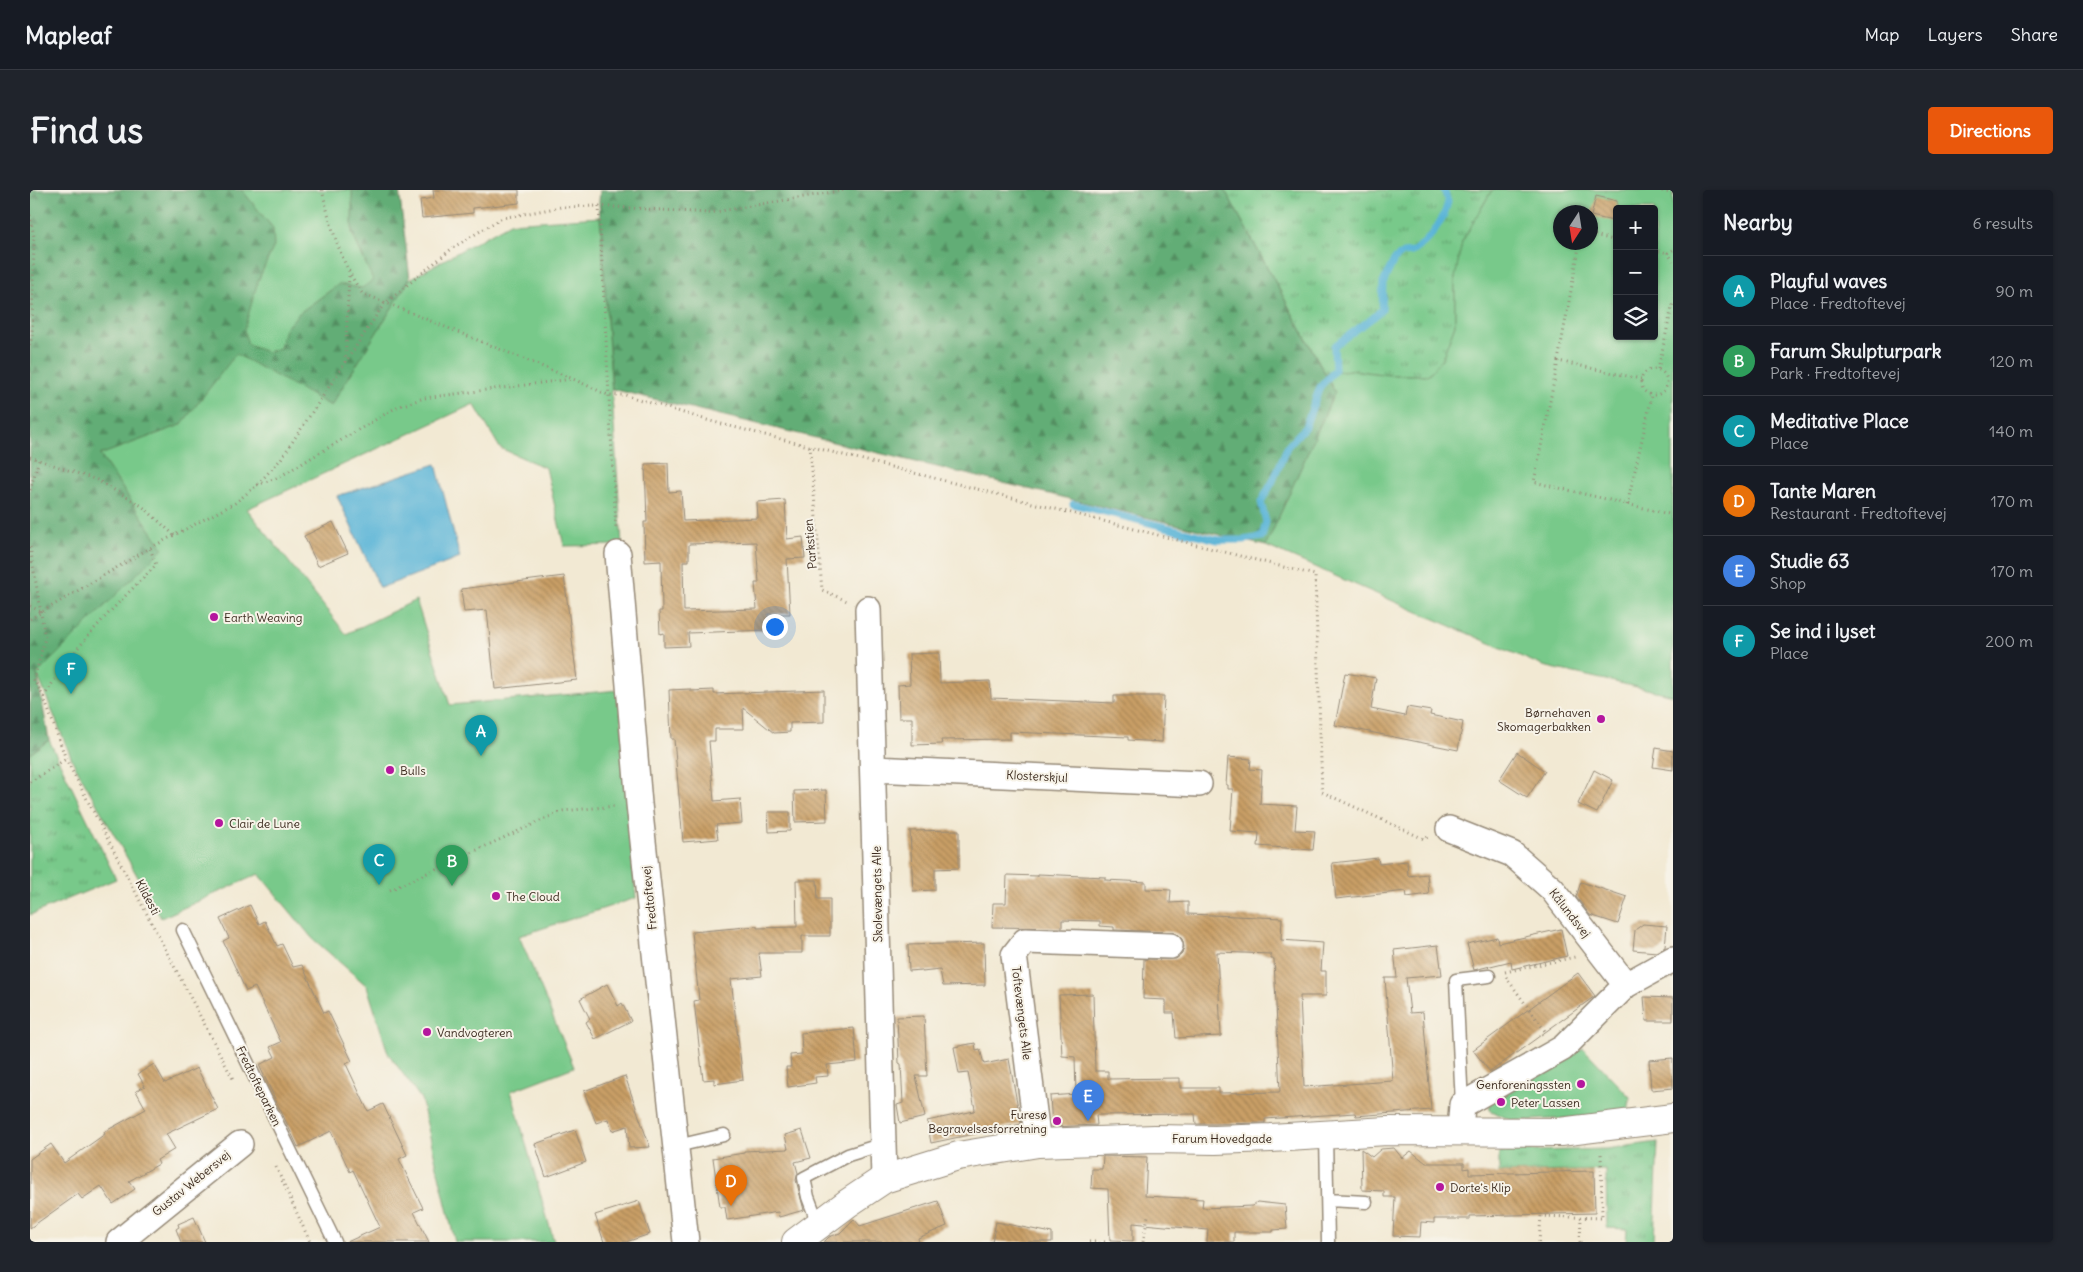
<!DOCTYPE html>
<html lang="en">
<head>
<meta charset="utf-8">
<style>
	body { margin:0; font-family:Delius,sans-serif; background:#20242c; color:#f1f3f6 }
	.controls { position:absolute; right:15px; top:15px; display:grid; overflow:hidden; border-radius:5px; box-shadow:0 1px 4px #0004 }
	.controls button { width:45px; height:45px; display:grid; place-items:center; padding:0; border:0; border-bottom:1px solid #363941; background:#171b24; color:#f1f3f6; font:25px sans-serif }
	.compass { position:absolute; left:1523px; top:15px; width:45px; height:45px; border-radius:50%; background:#171b24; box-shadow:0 1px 4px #0004; rotate:192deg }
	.you { position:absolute; left:744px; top:436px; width:18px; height:18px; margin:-12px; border:4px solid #fff; border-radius:50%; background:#1a73e8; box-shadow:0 0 0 8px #1a73e833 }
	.badge { display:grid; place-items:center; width:32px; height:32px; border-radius:50%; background:#ea580c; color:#fff; font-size:16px; font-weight:700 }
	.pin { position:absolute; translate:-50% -41px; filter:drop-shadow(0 1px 2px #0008) }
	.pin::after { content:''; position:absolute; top:26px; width:18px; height:15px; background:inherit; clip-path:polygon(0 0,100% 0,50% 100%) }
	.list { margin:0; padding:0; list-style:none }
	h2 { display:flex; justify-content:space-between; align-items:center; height:65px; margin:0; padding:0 20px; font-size:21px }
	h2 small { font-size:16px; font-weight:400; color:#9ea1a6 }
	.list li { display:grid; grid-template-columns:32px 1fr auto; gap:15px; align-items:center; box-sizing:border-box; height:70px; padding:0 20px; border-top:1px solid #363941 }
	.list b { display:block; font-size:19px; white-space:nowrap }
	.list p { margin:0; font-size:16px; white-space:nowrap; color:#9ea1a6 }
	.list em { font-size:16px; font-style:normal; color:#9ea1a6 }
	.icon { flex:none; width:28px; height:28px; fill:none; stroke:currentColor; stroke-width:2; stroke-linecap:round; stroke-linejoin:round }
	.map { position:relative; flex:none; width:1643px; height:1052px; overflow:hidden; border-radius:5px }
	header { display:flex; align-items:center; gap:30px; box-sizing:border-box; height:70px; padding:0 25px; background:#171b24; border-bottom:1px solid #363941 }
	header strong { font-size:24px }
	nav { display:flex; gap:28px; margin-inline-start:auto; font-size:18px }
	.intro { display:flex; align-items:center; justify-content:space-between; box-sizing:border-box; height:120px; padding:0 30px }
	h1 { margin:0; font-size:35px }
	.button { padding:12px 22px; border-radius:5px; background:#ea580c; color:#fff; font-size:18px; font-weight:700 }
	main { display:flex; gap:30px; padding:0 30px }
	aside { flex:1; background:#171b24; border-radius:5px; box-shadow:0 1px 4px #0004 }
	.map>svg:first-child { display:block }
	.grass { fill:url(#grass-tufts); stroke:#5a7a54 }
	.forest { fill:url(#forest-firs); stroke:#4e6c4a }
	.green { fill:#78c98a; stroke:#5a7a54; fill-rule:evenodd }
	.water { fill:#59b4d7; stroke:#4a6f7a }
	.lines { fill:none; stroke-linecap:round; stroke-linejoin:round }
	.stream { stroke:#59b4d7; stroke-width:7 }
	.building { fill:url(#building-back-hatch); fill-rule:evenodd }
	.service-casing { stroke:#968a78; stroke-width:15 }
	.minor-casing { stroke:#968a78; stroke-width:28 }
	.tertiary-casing { stroke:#968a78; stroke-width:30 }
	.path { stroke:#968a78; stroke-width:3; stroke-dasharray:1 4; stroke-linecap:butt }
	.service { stroke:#fff; stroke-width:12 }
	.minor { stroke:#fff; stroke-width:25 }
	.tertiary { stroke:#fff; stroke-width:28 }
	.poi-dot { fill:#b5179e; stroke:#f7f3e8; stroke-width:2 }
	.labels { text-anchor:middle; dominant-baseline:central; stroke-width:4; stroke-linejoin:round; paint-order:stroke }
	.street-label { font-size:12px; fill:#3b2a1e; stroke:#f7f3e8 }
	.poi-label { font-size:12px; fill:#3b2a1e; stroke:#f7f3e8; text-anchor:start }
</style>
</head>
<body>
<header>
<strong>Mapleaf</strong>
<nav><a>Map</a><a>Layers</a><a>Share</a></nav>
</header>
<div class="intro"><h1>Find us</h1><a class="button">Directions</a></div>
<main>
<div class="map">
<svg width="1643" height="1052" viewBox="0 0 1643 1052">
	<defs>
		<pattern id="grass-tufts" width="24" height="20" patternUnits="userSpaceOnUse" patternTransform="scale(1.25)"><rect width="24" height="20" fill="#78c98a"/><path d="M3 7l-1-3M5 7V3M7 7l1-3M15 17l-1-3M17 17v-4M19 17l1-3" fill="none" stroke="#64a370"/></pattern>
		<pattern id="forest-firs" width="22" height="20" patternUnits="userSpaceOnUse" patternTransform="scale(1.25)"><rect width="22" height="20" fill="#62ad76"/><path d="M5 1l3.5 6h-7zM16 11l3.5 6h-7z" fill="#528d60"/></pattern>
		<pattern id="building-back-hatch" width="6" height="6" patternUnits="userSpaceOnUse" patternTransform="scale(1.25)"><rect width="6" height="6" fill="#c99f66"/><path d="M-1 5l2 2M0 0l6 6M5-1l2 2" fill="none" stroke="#a48253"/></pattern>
	</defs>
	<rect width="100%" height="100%" fill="#f7f3e8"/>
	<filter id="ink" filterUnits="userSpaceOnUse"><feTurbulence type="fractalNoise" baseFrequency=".02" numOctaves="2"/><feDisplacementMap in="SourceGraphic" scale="10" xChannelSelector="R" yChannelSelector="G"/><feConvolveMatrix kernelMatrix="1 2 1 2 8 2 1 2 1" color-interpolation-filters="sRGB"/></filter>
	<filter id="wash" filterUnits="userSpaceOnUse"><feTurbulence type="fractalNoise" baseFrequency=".0096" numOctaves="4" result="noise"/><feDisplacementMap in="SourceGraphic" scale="20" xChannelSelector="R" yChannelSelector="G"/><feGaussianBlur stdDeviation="1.12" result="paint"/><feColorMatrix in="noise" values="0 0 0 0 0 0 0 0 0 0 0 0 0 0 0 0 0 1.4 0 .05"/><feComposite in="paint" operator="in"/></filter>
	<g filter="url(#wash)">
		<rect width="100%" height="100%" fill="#f2e9d3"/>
		<!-- grass -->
		<path class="grass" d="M1195 0H1462L1449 22 1425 88V135L1412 169 1398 185H1359L1321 180 1295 183Z
			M19 550 86 689 0 725V564Z
			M1628 952 1624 1052H1596L1597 1039 1577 1038 1576 980 1469 983V962L1576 959Z"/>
		<!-- forest -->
		<path class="forest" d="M0 0H212L243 38 244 56 228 91 250 158 255 139 269 123 309 94 332 98 336 74 322 43V0H369L380 89 301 216 206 165 151 235 70 265 133 358 7 484 19 550 0 564Z
			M570 0H1195L1305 202 1236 356 582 199 569 12Z"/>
		<!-- green -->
		<path class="green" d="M212 0H322V43L343 90 332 98 309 94 269 123 255 139 250 158 237 162 218 155 214 140 228 91 244 56 243 38Z
			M1462 0H1643V505L1513 476 1236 356 1305 202 1295 183 1321 180 1359 185H1398L1412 169 1425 135V88L1432 52ZM1587 19H1624V146H1587ZM1530 22H1560V52H1530Z
			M570 27 592 355 534 356 516 278 470 258 444 214 217 319 316 444 386 410 420 515 589 500 606 708 489 746 544 877 481 901 524 1052H425L391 909 358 863 337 796 282 748 229 684 131 728 43 572 7 484 133 358 70 265 151 235 206 164 301 216 380 89 480 33Z
			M1553 858 1600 907 1598 925 1482 931 1460 920 1459 911Z"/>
		<!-- water -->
		<path class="water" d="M406 274 430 368 350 398 307 306Z"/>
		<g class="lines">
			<!-- stream -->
			<path class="stream" d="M1043 314 1188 350H1213L1232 347 1236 332 1231 312 1243 291 1257 257 1275 237 1290 197 1305 180 1304 156 1345 126 1352 119 1353 93 1364 70 1373 63 1382 62 1394 53 1403 43 1414 25 1418 12 1414 0"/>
		</g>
		<g id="blocks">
			<!-- building -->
			<path class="building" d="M403 0H489V13L443 18V23L392 28 390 10 404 8Z
				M1566 6 1587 11V32L1561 26Z
				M638 273 639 302 651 301 653 331 728 328 727 312 755 310 757 349 773 347 775 368 757 369 760 424H738V440L658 443 659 456 634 457V443L630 444 629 421H632L631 371 615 372 614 332H617L615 274ZM726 352 729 393H725L727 419 654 421 653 371H659V354Z
				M303 332 318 363 288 376 274 346Z
				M534 386 547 490 465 499 457 420 434 422 431 399Z
				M909 463 910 493 960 491 961 508 1084 513V506H1134L1132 552 1098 550V547L980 542V549L911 550 912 554 882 555V528H869L868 495 880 494 879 464Z
				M1315 483 1346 488 1341 519 1375 526 1377 517 1401 521 1400 525 1433 532 1428 560 1305 535Z
				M661 499V501L684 500V504L794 500V532L760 533V542L744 543 713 518 714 539H685V551H679L684 611 710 609 712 633 686 635 688 649 653 652 644 549H641L639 500Z
				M1626 558 1643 561V580L1623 577Z
				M1487 562 1515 581 1497 608 1469 590Z
				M1198 567 1221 569 1220 579 1232 580 1230 614 1267 616 1265 640 1285 641 1283 660 1228 656 1229 643 1200 641 1203 599H1198V595H1196Z
				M1564 580 1583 590 1567 623 1548 614Z
				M796 600 797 631 765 632 764 601Z
				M738 622H760V641L739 642Z
				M929 640V678L905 679V700L883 701 880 641Z
				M1348 668 1349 674 1377 671 1378 686 1397 684 1399 704 1377 707 1376 701 1306 709 1302 673Z
				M1008 684 1075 687V690L1116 692V699L1141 700 1140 713 1158 712V724L1252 728 1251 750 1293 753 1291 781H1296V806H1270L1274 897 1363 891 1355 788H1367L1364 760 1408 755 1412 785 1376 788 1380 823 1393 822 1401 920 1326 926 1325 923 1235 929V933L1185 934H1166L1165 924 1066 925 1067 935 1022 937 1020 906 1046 904 1045 867 1032 866 1029 805 1063 804 1065 881H1078V889L1150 888V898H1189V903L1250 902 1244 769H1241V764L1187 762 1191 846 1146 848 1144 823H1136V810L1113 809 1114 769H1146L1152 764 1154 757 1152 749 1147 744 1140 742 1084 740V737L1070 736V731L1032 730V738L962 737 963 713H976L977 685 1008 686Z
				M766 690H787L788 709H800V746H772V763H729L732 786 701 789 713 890 684 894V889L673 890 664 811 669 810 662 742 727 736V738L767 737Z
				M1551 692 1597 707 1588 734 1560 725 1546 707Z
				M220 715 229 734 235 731 247 756 252 754 263 777 272 775 294 823 298 821 322 871 316 874 338 921 353 914 377 965 369 969 393 1018 384 1022 399 1052H317L350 1037 323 980 320 982 301 941 268 957 229 875 245 867 240 857 251 852 225 797 216 801 193 751 199 748 190 729Z
				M1613 734 1637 736 1635 757 1627 762 1603 760 1605 740Z
				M1531 739 1537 766 1482 779 1481 771 1444 780 1437 754 1467 747 1468 753Z
				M954 753 955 795 913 796 910 780 892 782V780L879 781 878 755Z
				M1548 783 1565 806 1460 882 1443 860Z
				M577 794 588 816 592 813 601 831 565 849 556 832 560 829 550 809Z
				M1614 807 1643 808V831H1616Z
				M894 826 897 886H886L895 927 870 933 867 915 873 913 871 874 869 873 867 827Z
				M824 838 827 872 797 875 798 886 785 887 786 893 758 897 756 877H761L760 865 772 864 771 843Z
				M945 853 946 860 950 859 954 874 979 869 991 934 901 953 897 931 944 921 945 919 938 883 929 884 924 857Z
				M1643 868V898L1621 900 1619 870Z
				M124 874 135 893 167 878 188 919 136 944 145 959 127 970 129 974 99 991 105 999 83 1014 71 996 52 1009 48 1004 0 1038V969L21 954 34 973 75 944 74 942 116 919 106 901 115 896 108 884Z
				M595 886 611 932 620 957 599 958 597 936 582 941 578 929 566 933 554 901Z
				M545 940 556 972 516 987 505 954Z
				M772 940 781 968 765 972 768 983 766 990 774 1020 749 1027 748 1022 697 1030 695 1017H690L683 968 714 963V961L758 959 755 945Z
				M1364 958 1372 968 1381 961 1396 973H1434V979L1439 978V984L1564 981 1565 1023 1440 1026V1029H1404V1033L1391 1032 1390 1047 1363 1046 1365 1007H1354V1001L1332 1000 1331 959 1342 967 1351 959Z
				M1073 966 1117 967 1115 1006 1173 1009 1172 1018 1222 1016 1227 1012 1255 1015 1257 1039 1243 1040V1042H1204V1052H1177L1178 1040 1103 1033V1051L1080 1050 1078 999 1061 998 1062 979H1072Z
				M609 1011 620 1044 596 1052H574L565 1025Z
				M908 1011 917 1036 888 1048 889 1052H794L799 1047 810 1043 824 1029 830 1036Z
				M164 1027 175 1052H151L146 1039 149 1037 148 1034Z
				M966 1032 1022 1043V1052H962Z"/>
		</g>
	</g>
	<g filter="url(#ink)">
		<use href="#blocks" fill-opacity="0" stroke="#968a78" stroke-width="1"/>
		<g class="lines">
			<!-- service casing -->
			<g class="service-casing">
				<path id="service" d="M153 740 305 1052
					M1432 915 1426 790 1459 786
					M1296 945 1298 1052
					M647 956 694 945
					M1298 1010 1336 1012
					M789 1036 778 1007 774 988 818 965 853 954"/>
			</g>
			<!-- minor casing -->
			<g class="minor-casing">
				<path id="minor" d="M588 364 609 614 656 1052
					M838 419 854 989
					M844 579 1169 594
					M1419 639 1482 664 1522 699 1596 795
					M1430 941 1432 915 1533 858 1596 795 1643 769
					M1008 953 984 765 995 751 1140 756
					M89 1052 210 954"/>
			</g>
			<!-- tertiary casing -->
			<g class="tertiary-casing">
				<path id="tertiary" d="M766 1052 818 1013 854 989 928 966 1008 953 1125 949 1185 950 1241 948 1357 941 1530 942 1643 928"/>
			</g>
			<!-- path -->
			<path class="path" d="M292 0C301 36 310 72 332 103L543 189 578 205H595L680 231 1285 385 1292 602 1394 649 1398 647
				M1632 1 1643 4
				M569 16 586 340
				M0 25 4 47 2 146 0 155
				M1560 44 1587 51
				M1624 60 1638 63
				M1643 60 1638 63 1643 71
				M1528 171 1550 52
				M315 172 319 86
				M1611 192a13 13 0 1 1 26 0a13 13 0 1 1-26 0Z
				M1628 179 1643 113
				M1611 189 1528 171 1504 292 1643 325
				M780 256 792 400 817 411
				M0 267 67 290 112 316 144 345
				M227 295 249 287 367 217 394 208 542 189
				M0 300 9 270
				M1597 315 1622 206
				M0 357 15 448 4 490 14 508 36 569 203 889
				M0 416 12 422
				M0 429 120 358 205 313 226 296 251 269 354 114 424 57 472 28 531 17 569 16 679 23 815 0
				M14 507C41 459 87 414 126 375L120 358
				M0 592 36 569
				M360 700 532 621 586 616
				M1475 782 1545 767
				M1476 787 1515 841
				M246 977 280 1052
				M1059 1052H1076
				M1113 1052 1118 1026
				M1509 1052 1511 1026 1572 1028 1571 962
				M1550 1052 1551 1027"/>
			<!-- service -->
			<use href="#service" class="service"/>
			<!-- minor -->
			<use href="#minor" class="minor"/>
			<!-- tertiary -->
			<use href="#tertiary" class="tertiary"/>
		</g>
	</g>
	<!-- markers -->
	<g class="poi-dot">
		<circle cx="184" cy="427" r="5"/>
		<circle cx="1571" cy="529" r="5"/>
		<circle cx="360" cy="580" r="5"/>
		<circle cx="189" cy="633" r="5"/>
		<circle cx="466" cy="706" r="5"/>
		<circle cx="397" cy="842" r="5"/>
		<circle cx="1551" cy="894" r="5"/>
		<circle cx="1471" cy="912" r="5"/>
		<circle cx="1027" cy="931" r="5"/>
		<circle cx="1410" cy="997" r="5"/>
	</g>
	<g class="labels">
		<!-- street labels -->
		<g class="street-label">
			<text transform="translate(780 354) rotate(-95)">Parkstien</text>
			<text transform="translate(1007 586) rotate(3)">Klosterskjul</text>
			<text transform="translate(847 704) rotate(-91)">Skolevængets Alle</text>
			<text transform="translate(118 707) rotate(62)">Kildesti</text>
			<text transform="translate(619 708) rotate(-96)">Fredtoftevej</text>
			<text transform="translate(1540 723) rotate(52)">Kålundsvej</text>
			<text transform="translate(992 823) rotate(83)">Toftevængets Alle</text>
			<text transform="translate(229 896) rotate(64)">Fredtofteparken</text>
			<text x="1192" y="948">Farum Hovedgade</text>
			<text transform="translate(161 993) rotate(-39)">Gustav Webersvej</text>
		</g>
		<!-- poi labels -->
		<g class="poi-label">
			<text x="194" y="427">Earth Weaving</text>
			<text x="1561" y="522" text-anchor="end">Børnehaven<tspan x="1561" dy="14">Skomagerbakken</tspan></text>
			<text x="370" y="580">Bulls</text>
			<text x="199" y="633">Clair de Lune</text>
			<text x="476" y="706">The Cloud</text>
			<text x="407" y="842">Vandvogteren</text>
			<text x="1541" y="894" text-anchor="end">Genforeningssten</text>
			<text x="1481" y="912">Peter Lassen</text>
			<text x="1017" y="924" text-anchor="end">Furesø<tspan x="1017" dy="14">Begravelsesforretning</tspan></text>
			<text x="1420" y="997">Dorte's Klip</text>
		</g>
	</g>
</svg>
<div class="controls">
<button>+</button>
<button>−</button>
<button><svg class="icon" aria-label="layers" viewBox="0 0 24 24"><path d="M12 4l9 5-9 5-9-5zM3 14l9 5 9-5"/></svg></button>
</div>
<svg class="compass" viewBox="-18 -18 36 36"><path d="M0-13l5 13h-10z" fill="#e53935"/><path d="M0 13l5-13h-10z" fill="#9ea1a6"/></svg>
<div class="you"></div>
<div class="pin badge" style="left:451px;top:566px;background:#0f9aa8">A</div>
<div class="pin badge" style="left:422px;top:696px;background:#2e9e5b">B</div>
<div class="pin badge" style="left:349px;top:695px;background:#0f9aa8">C</div>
<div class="pin badge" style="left:701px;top:1016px;background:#e8710a">D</div>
<div class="pin badge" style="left:1058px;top:931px;background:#3f7fe0">E</div>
<div class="pin badge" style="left:41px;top:504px;background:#0f9aa8">F</div>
</div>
<aside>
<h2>Nearby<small>6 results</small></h2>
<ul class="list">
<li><span class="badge" style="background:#0f9aa8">A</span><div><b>Playful waves</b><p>Place · Fredtoftevej</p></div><em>90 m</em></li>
<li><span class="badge" style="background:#2e9e5b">B</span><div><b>Farum Skulpturpark</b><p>Park · Fredtoftevej</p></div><em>120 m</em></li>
<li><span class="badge" style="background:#0f9aa8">C</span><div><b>Meditative Place</b><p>Place</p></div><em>140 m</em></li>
<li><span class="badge" style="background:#e8710a">D</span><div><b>Tante Maren</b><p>Restaurant · Fredtoftevej</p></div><em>170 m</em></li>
<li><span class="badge" style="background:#3f7fe0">E</span><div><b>Studie 63</b><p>Shop</p></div><em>170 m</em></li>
<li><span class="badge" style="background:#0f9aa8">F</span><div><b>Se ind i lyset</b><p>Place</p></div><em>200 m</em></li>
</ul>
</aside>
</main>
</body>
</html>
